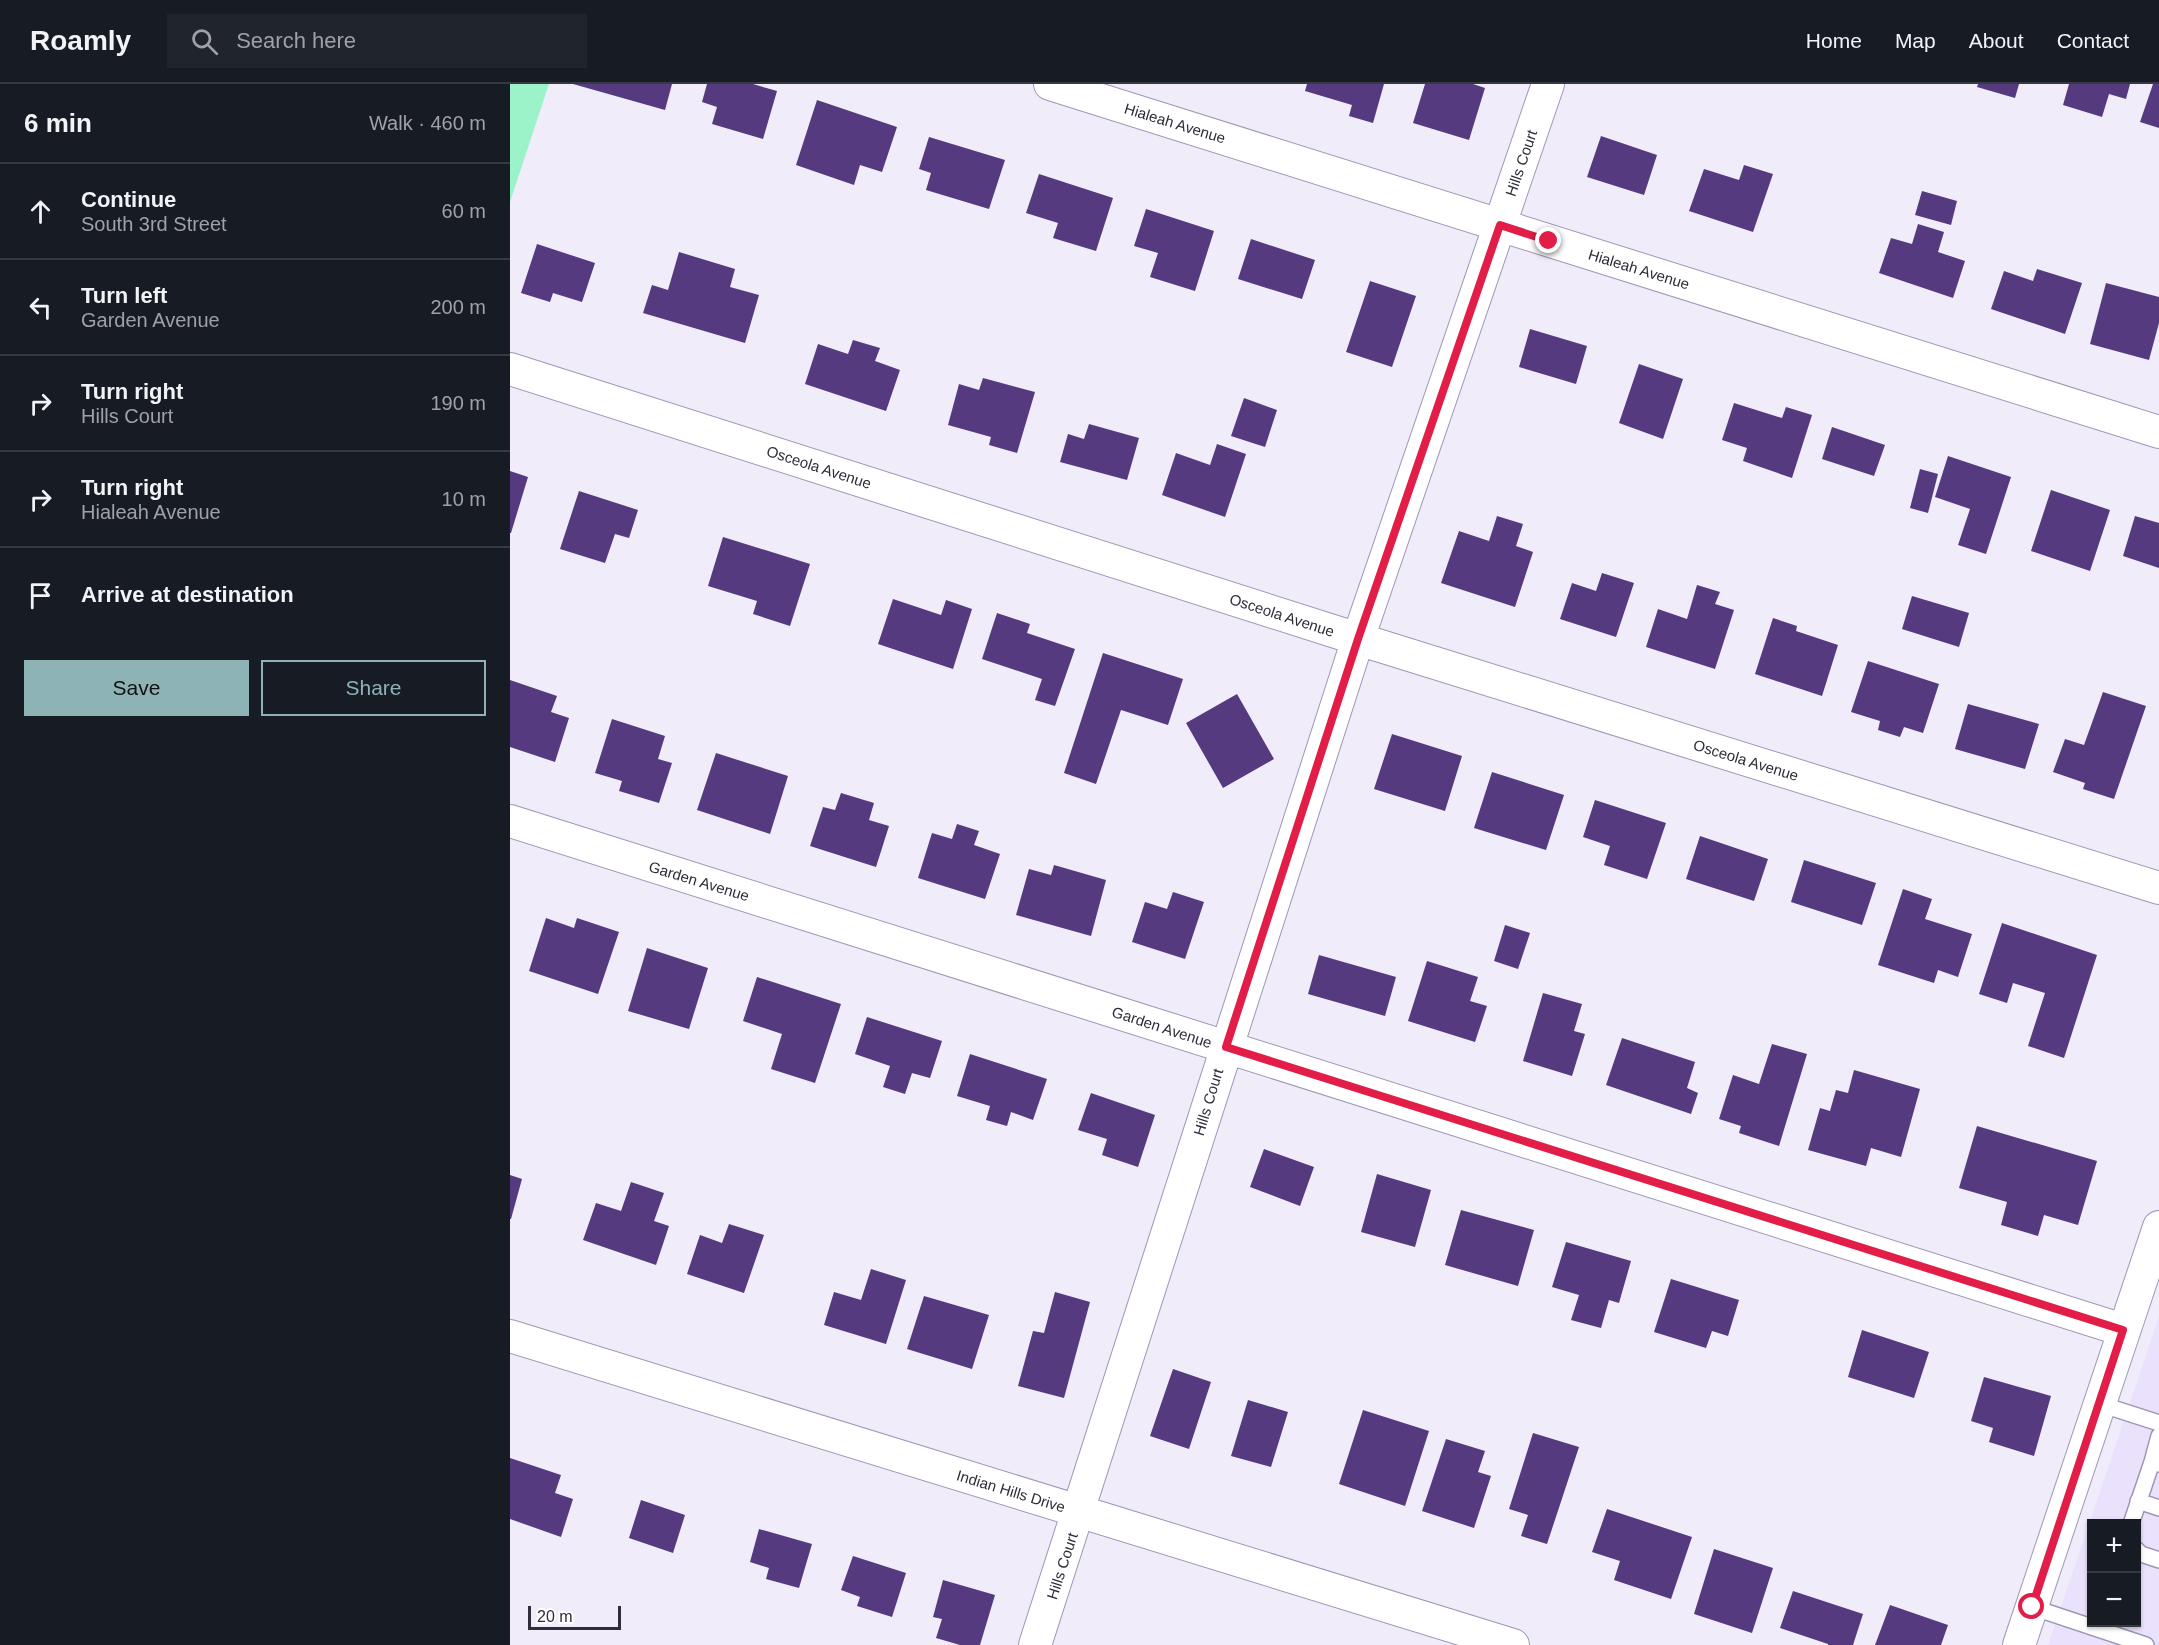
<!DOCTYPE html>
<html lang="en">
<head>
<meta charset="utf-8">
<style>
	body { margin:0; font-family:Helvetica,sans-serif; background:#20242c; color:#f1f3f6 }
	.controls { position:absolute; right:18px; bottom:18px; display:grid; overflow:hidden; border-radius:0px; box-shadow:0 2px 4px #0004 }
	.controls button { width:54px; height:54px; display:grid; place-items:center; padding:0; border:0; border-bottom:2px solid #363941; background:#171b24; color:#f1f3f6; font:30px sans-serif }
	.scale { position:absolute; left:18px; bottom:15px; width:93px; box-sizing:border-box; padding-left:6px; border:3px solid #302c39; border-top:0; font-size:16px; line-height:21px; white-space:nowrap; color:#302c39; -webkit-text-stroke:4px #fff; paint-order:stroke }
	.stop { position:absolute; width:18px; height:18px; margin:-14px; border:4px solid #e11d48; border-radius:50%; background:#fff }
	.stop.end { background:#e11d48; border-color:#fff; box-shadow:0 2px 6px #0008 }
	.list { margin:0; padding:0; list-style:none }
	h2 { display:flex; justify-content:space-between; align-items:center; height:78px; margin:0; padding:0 24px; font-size:26px }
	h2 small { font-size:20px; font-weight:400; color:#9ea1a6 }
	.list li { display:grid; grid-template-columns:39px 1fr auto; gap:18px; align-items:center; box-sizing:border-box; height:96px; padding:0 24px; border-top:2px solid #363941 }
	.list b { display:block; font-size:22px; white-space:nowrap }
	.list p { margin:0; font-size:20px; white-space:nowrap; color:#9ea1a6 }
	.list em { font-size:20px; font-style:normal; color:#9ea1a6 }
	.actions { display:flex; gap:12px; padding:18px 24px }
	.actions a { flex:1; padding:14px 0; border:2px solid #8eb3b7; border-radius:0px; text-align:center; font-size:21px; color:#8eb3b7 }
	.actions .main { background:#8eb3b7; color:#111 }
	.icon { flex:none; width:33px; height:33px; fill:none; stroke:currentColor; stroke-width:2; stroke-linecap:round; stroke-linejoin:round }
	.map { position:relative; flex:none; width:1649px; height:1561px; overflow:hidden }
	header { display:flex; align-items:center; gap:36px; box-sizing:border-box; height:84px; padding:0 30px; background:#171b24; border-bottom:2px solid #363941 }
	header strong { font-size:28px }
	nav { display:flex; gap:33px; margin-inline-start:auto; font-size:21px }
	.search { width:420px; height:54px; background:#20242c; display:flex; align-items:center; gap:15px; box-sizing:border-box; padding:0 21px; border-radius:0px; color:#9ea1a6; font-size:22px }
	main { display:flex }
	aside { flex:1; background:#171b24 }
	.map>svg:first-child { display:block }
	.built { fill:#eae2fc; fill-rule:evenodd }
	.green { fill:#9cf3c9 }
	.building { fill:#553a7f }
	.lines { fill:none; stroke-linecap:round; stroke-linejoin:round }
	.lane-casing { stroke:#9f96b6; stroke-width:18 }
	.street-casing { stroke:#9f96b6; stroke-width:34 }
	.lane { stroke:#fff; stroke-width:15 }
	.street { stroke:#fff; stroke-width:32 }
	.route { stroke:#e11d48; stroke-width:8 }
	.labels { text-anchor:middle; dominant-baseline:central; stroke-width:6; stroke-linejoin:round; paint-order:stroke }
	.street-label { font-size:15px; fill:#302c39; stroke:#fff }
</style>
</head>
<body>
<header>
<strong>Roamly</strong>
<div class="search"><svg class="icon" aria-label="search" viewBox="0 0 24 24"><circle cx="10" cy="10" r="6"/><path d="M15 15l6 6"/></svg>Search here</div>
<nav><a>Home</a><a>Map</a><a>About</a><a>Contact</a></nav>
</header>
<main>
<aside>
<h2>6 min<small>Walk · 460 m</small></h2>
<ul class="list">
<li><svg class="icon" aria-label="ahead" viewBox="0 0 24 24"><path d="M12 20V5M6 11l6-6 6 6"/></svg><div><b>Continue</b><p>South 3rd Street</p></div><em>60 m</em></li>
<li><svg class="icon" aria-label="left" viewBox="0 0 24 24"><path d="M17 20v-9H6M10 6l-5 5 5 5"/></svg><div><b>Turn left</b><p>Garden Avenue</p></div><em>200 m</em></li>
<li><svg class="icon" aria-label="right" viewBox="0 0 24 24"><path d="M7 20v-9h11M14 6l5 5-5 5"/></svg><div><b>Turn right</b><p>Hills Court</p></div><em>190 m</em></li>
<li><svg class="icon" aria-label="right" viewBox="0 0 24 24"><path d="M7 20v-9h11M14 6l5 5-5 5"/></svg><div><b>Turn right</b><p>Hialeah Avenue</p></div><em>10 m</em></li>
<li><svg class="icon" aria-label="arrive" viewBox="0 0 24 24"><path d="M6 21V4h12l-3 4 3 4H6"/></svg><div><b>Arrive at destination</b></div></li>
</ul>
<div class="actions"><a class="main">Save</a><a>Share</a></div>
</aside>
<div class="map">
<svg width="1649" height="1561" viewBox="0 0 1649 1561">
	<rect width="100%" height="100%" fill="#f0ecfa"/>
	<!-- built -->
	<path class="built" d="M1649 1233V1561H1538ZM1582 1440H1626V1538H1582Z"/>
	<!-- green -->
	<path class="green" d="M0 0H39L0 118Z"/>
	<!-- building -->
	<path class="building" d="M63 0H162L155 26Z
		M197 0H243L267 7 253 55 202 40 207 23 192 18Z
		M797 0H874L863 39 839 32 842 21 795 7Z
		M915 0H963L975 4 959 56 903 39Z
		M1468 0H1509L1505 14 1467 3Z
		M1559 0H1620L1616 15 1599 10 1592 33 1553 21Z
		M1643 0H1649V44L1630 38Z
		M307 16 387 43 372 88 350 81 344 101 286 81Z
		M1091 52 1147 71 1134 111 1077 93Z
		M419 53 495 76 479 125 416 106 421 89 409 85Z
		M1234 81 1263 90 1243 148 1179 127 1194 85 1229 96Z
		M529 90 603 114 586 167 543 154 548 139 516 129Z
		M1412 107 1447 117 1441 141 1405 131Z
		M636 125 704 147 685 207 640 193 648 169 624 162Z
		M1408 140 1434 148 1428 168 1455 177 1443 214 1369 189 1381 154 1402 160Z
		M741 155 805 176 792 215 728 195Z
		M27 160 85 179 72 218 43 209 40 218 11 209Z
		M169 168 225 185 220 203 249 211 235 259 133 229 142 201 158 206Z
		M1527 185 1572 199 1555 250 1481 225 1494 187 1523 197Z
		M860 197 906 212 882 283 836 268Z
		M1596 199 1649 213V239L1639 276 1580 260Z
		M1020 245 1077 262 1066 300 1009 283Z
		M343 256 370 264 365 277 390 286 376 327 295 300 308 260 338 270Z
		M1129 280 1173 295 1153 355 1109 339Z
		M473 294 525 308 507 369 479 361 481 353 438 341 449 300 469 306Z
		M734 314 767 326 755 363 721 352Z
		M1224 319 1272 334 1276 323 1302 331 1282 394 1233 377 1237 364 1212 356Z
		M579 340 629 354 617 396 550 378 558 350 574 355Z
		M1322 343 1375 361 1364 392 1312 375Z
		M707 360 736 370 715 433 652 411 666 369 700 381Z
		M1438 372 1501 393 1476 470 1448 461 1460 425 1425 413Z
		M1410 385 1428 390 1418 429 1400 424Z
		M0 387 18 393 1 449H0Z
		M1541 406 1600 426 1580 487 1521 467Z
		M69 407 128 426 119 454 105 450 95 479 50 465Z
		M987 432 1013 440 1006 462 1023 468 1005 523 931 499 949 447 979 457Z
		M1625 432 1649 439V484L1613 472Z
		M213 453 300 480 280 542 243 530 247 517 198 502Z
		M1092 489 1124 499 1106 553 1050 535 1062 499 1086 507Z
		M1187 501 1210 508 1205 520 1224 526 1205 585 1136 563 1148 525 1177 535Z
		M1402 512 1459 529 1449 563 1392 545Z
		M383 515 431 531 436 516 462 525 443 585 368 560Z
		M487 529 520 540 517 549 565 565 545 622 525 616 532 595 472 575Z
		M1263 534 1287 542 1286 547 1328 561 1312 612 1245 590Z
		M593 569 673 595 658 641 611 626 586 700 554 689Z
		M1358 577 1429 600 1413 649 1394 643 1390 653 1368 646 1370 637 1341 628Z
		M0 596 47 612 41 628 59 634 45 678 0 663Z
		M1593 608 1636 622 1604 715 1573 705 1575 699 1543 688 1555 655 1574 661Z
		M727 610 764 675 713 704 676 639Z
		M1458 620 1529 640 1515 685 1445 665Z
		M102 635 155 652 148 675 162 679 149 719 109 707 112 697 85 689Z
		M882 650 952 672 935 727 864 705Z
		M206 669 278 692 260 750 187 726Z
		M982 688 1054 711 1036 766 964 744Z
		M331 709 364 719 359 736 379 742 366 783 300 762 313 723 325 726Z
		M1085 716 1156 739 1137 795 1094 781 1100 762 1073 753Z
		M447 740 469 747 464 761 490 770 475 815 408 794 422 749 442 755Z
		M1190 752 1258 775 1244 817 1176 795Z
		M1294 776 1366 799 1352 841 1281 818Z
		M544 781 596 796 581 852 506 831 519 785 541 791Z
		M1393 805 1422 815 1415 835 1462 850 1448 893 1428 886 1424 899 1368 881Z
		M663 808 694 818 675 875 622 858 635 818 657 825Z
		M36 834 64 844 67 834 109 848 88 910 19 887Z
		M1492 839 1587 871 1554 974 1518 962 1535 909 1503 899 1497 919 1469 910Z
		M995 841 1020 849 1008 885 984 877Z
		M137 864 198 884 179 945 118 927Z
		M809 871 886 893 875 932 798 910Z
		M917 877 968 893 960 917 977 922 965 958 898 937Z
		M247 893 331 920 305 999 261 985 272 950 233 937Z
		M1033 909 1072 920 1064 947 1075 950 1062 992 1013 977Z
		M357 933 432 957 420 994 402 989 395 1010 373 1003 380 982 345 970Z
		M1112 954 1185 978 1177 1004 1188 1009 1181 1030 1096 1001Z
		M1262 960 1297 970 1269 1062 1229 1049 1231 1042 1209 1035 1223 991 1249 1000Z
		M460 970 537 995 523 1036 501 1028 497 1042 476 1036 480 1022 447 1012Z
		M1344 986 1410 1005 1391 1073 1361 1064 1356 1082 1298 1066 1310 1024 1320 1027 1326 1006 1338 1009Z
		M581 1009 645 1031 628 1083 592 1071 597 1055 568 1046Z
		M1467 1042 1587 1077 1568 1141 1534 1131 1528 1152 1491 1141 1497 1118 1449 1104Z
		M754 1065 804 1083 790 1122 740 1103Z
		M867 1090 921 1106 905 1163 851 1148Z
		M0 1091 12 1095 1 1135H0Z
		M121 1098 154 1109 144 1137 159 1142 146 1181 73 1156 86 1119 111 1127Z
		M951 1126 1024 1146 1008 1202 935 1181Z
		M219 1140 254 1151 234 1209 177 1190 190 1151 212 1159Z
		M1056 1158 1121 1177 1109 1219 1099 1216 1091 1244 1061 1236 1069 1211 1042 1203Z
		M361 1185 396 1196 376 1260 314 1241 324 1208 351 1216Z
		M1161 1195 1229 1216 1218 1252 1202 1247 1196 1264 1144 1248Z
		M545 1208 580 1218 554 1314 508 1302 523 1247 534 1249Z
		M414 1212 479 1231 462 1285 397 1265Z
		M1352 1246 1419 1268 1404 1314 1338 1293Z
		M663 1285 701 1298 679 1365 640 1352Z
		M1474 1293 1541 1312 1524 1372 1479 1358 1483 1344 1461 1337Z
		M738 1316 778 1328 761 1383 721 1372Z
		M853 1326 919 1347 895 1422 829 1400Z
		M1023 1349 1069 1363 1037 1460 1011 1452 1018 1431 999 1425Z
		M936 1355 975 1367 968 1388 981 1392 964 1444 912 1427Z
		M0 1374 51 1391 45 1409 63 1415 51 1453 0 1435Z
		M131 1416 175 1431 163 1469 119 1454Z
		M1097 1425 1182 1453 1161 1515 1104 1496 1110 1477 1082 1468Z
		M249 1445 302 1460 289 1504 256 1495 259 1484 240 1478Z
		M1204 1465 1263 1484 1242 1549 1184 1530Z
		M343 1472 396 1489 382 1533 347 1522 350 1513 331 1506Z
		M433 1496 485 1511 470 1561H450L426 1554 432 1535 423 1533Z
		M1283 1507 1353 1530 1343 1561H1318V1560L1270 1544Z
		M1380 1521 1438 1541 1431 1561H1365Z"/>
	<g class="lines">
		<!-- lane casing -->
		<g class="lane-casing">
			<path id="lane" d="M1590 1320 1649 1339
				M1642 1378 1649 1352
				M1628 1417 1649 1424
				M1621 1440 1642 1378 1649 1380
				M1626 1465 1631 1470 1649 1476
				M1522 1523 1636 1561"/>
		</g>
		<!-- street casing -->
		<g class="street-casing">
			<path id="street" d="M540 0 1649 348
				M0 285 848 555 1649 804
				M0 737 1613 1246
				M0 1252 1003 1561
				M525 1561 848 555 1038 0
				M1509 1561 1649 1143"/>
		</g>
		<!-- lane -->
		<use href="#lane" class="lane"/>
		<!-- street -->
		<use href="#street" class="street"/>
	</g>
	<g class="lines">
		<!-- route -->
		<path class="route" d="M1039 157 990 141 848 555 716 963 1613 1246 1522 1523"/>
	</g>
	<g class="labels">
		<!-- street labels -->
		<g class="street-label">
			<text transform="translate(665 39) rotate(17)">Hialeah Avenue</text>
			<text transform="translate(1011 79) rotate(-71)">Hills Court</text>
			<text transform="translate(1129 185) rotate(17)">Hialeah Avenue</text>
			<text transform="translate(309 383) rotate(18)">Osceola Avenue</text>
			<text transform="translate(772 531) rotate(18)">Osceola Avenue</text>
			<text transform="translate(1236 676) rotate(17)">Osceola Avenue</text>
			<text transform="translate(189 797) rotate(17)">Garden Avenue</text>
			<text transform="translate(652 943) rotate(18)">Garden Avenue</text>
			<text transform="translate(698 1018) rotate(-73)">Hills Court</text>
			<text transform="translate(501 1407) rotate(17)">Indian Hills Drive</text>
			<text transform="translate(552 1482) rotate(-72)">Hills Court</text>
		</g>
	</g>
</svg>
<div class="controls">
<button>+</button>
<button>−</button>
</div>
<div class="scale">20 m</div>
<div class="stop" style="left:1522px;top:1523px"></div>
<div class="stop end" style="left:1039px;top:157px"></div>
</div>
</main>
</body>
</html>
